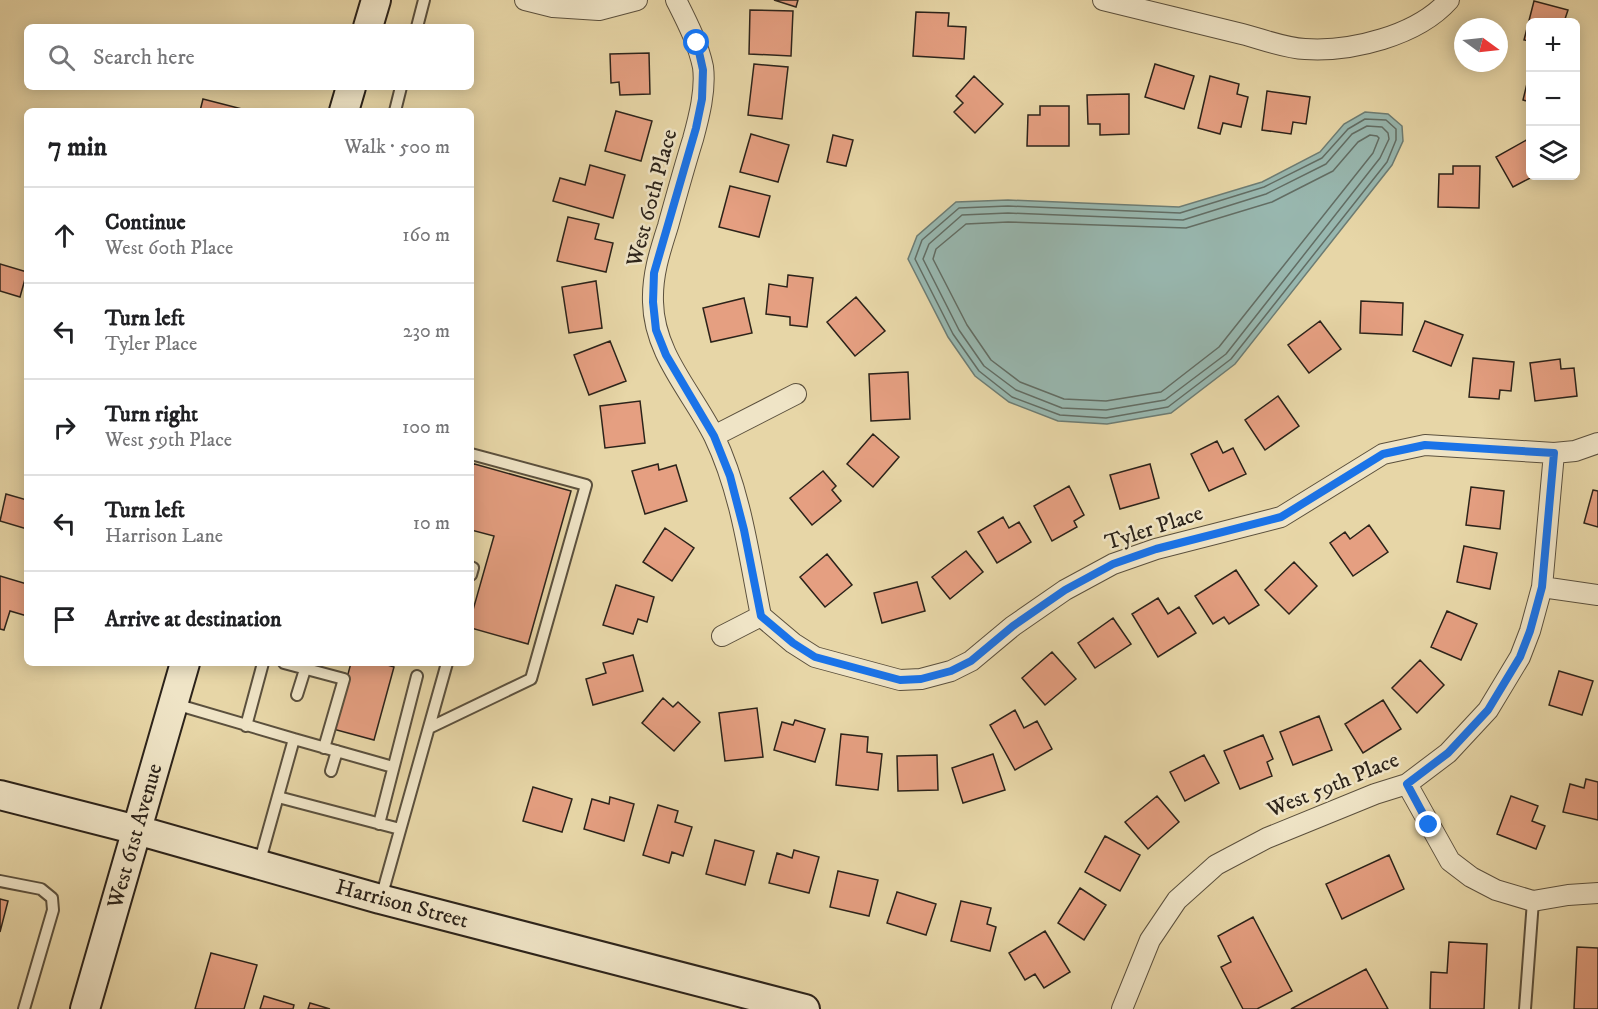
<!DOCTYPE html>
<html lang="en">
<head>
<meta charset="utf-8">
<style>
	body { margin:0; font-family:"IM FELL DW Pica",serif; background:#f6f6f6; color:#202124 }
	.controls { position:absolute; right:18px; top:18px; display:grid; overflow:hidden; border-radius:9px; box-shadow:0 3px 15px #0003 }
	.controls button { width:54px; height:54px; display:grid; place-items:center; padding:0; border:0; border-bottom:2px solid #e0e0e0; background:#fff; color:#202124; font:30px sans-serif }
	.compass { position:absolute; left:1454px; top:18px; width:54px; height:54px; border-radius:50%; background:#fff; box-shadow:0 3px 15px #0003; rotate:105deg }
	.stop { position:absolute; width:18px; height:18px; margin:-14px; border:4px solid #1a73e8; border-radius:50%; background:#fff }
	.stop.end { background:#1a73e8; border-color:#fff; box-shadow:0 2px 6px #0008 }
	.list { margin:0; padding:0; list-style:none }
	h2 { display:flex; justify-content:space-between; align-items:center; height:78px; margin:0; padding:0 24px; font-size:26px }
	h2 small { font-size:20px; font-weight:400; color:#757577 }
	.list li { display:grid; grid-template-columns:39px 1fr auto; gap:18px; align-items:center; box-sizing:border-box; height:96px; padding:0 24px; border-top:2px solid #e0e0e0 }
	.list b { display:block; font-size:22px; white-space:nowrap }
	.list p { margin:0; font-size:20px; white-space:nowrap; color:#757577 }
	.list em { font-size:20px; font-style:normal; color:#757577 }
	.icon { flex:none; width:33px; height:33px; fill:none; stroke:currentColor; stroke-width:2; stroke-linecap:round; stroke-linejoin:round }
	.map { position:relative; flex:none; width:1598px; height:1009px; overflow:hidden }
	.search { position:absolute; background:#fff; box-shadow:0 3px 15px #0003; left:24px; top:24px; width:450px; height:66px; display:flex; align-items:center; gap:15px; box-sizing:border-box; padding:0 21px; border-radius:9px; color:#757577; font-size:22px }
	.panel { position:absolute; background:#fff; box-shadow:0 3px 15px #0003; left:24px; top:108px; width:450px; height:558px; border-radius:9px }
	.map>svg:first-child { display:block }
	.water { fill:#98b7af; stroke:#6d7c73; stroke-width:1.5 }
	.lines { fill:none; stroke-linecap:round; stroke-linejoin:round }
	.shore { stroke:#626d64; stroke-width:1.5 }
	.building { fill:#e59f81; stroke:#2c231a; stroke-width:1.5 }
	.lane-casing { stroke:#5b503d; stroke-width:14 }
	.street-casing { stroke:#5b503d; stroke-width:22 }
	.secondary-casing { stroke:#2c231a; stroke-width:32 }
	.lane { stroke:#efe4c6; stroke-width:10 }
	.street { stroke:#efe4c6; stroke-width:20 }
	.secondary { stroke:#efe4c6; stroke-width:28 }
	.route { stroke:#1a73e8; stroke-width:8 }
	.labels { text-anchor:middle; dominant-baseline:central; stroke-width:5; stroke-linejoin:round; paint-order:stroke }
	.street-label { font-size:22px; fill:#2c231a; stroke:#efe4c6 }
</style>
</head>
<body>
<div class="map">
<svg width="1598" height="1009" viewBox="0 0 1598 1009">
	<rect width="100%" height="100%" fill="#e7d6a7"/>
	<filter id="stains"><feTurbulence type="fractalNoise" baseFrequency=".00333" numOctaves="4"/><feColorMatrix values="0 0 0 0 .2 0 0 0 0 .09 0 0 0 0 .02 0 0 0 .5 -.17"/></filter>
	<radialGradient id="worn" r=".72"><stop offset=".6" stop-color="#630" stop-opacity="0"/><stop offset="1" stop-color="#630" stop-opacity=".3"/></radialGradient>
	<!-- water -->
	<path class="water" d="M1365 112 1388 114 1402 126 1403 141 1392 165 1235 364 1171 413 1107 424 1058 421 1009 402 975 376 948 337 908 259 917 236 956 202 1008 200 1179 207 1262 182 1320 152 1344 124Z"/>
	<g class="lines">
		<!-- shore -->
		<path class="shore" d="M1365 119 1386 120 1396 129V140L1387 162 1231 359 1168 407 1106 418 1060 415 1012 397 979 371 953 334 915 259 922 240 959 208 1008 206 1180 213 1264 187 1322 158 1348 129Z
			M1367 126 1382 127 1388 133 1389 139 1380 158 1226 354 1165 400 1106 410 1062 408 1016 390 984 366 959 330 923 259 929 244 962 215 1008 213 1183 220 1266 194 1326 164 1352 134Z
			M1370 135 1377 136 1379 138 1373 153 1219 347 1161 392 1106 401 1064 399 1020 382 991 360 967 325 933 259 936 249 966 224 1008 222 1186 228 1272 202 1333 171 1358 142Z"/>
	</g>
	<!-- building -->
	<path class="building" d="M774 0H798L796 7Z
		M1534 1 1568 10 1564 22H1530V41L1524 40Z
		M750 10 793 11 791 56 749 54Z
		M916 12 949 13 948 26 966 27 964 59 913 56Z
		M649 53 650 94 620 95 619 82 611 83 610 54Z
		M754 64 788 67 782 119 748 115Z
		M1155 64 1194 76 1184 109 1145 97Z
		M1530 71V102L1523 100Z
		M974 76 1003 104 975 133 954 112 963 103 956 96Z
		M1210 76 1239 84 1237 94 1248 97 1241 127 1223 123 1220 134 1198 128Z
		M1267 91 1310 97 1306 124 1293 122 1291 134 1262 130Z
		M1129 94V134L1100 135V124H1088L1087 95Z
		M203 99 242 109 241 111H200Z
		M1040 106H1069V146H1027L1028 115H1040Z
		M616 111 652 121 641 161 605 151Z
		M751 134 789 145 778 182 740 172Z
		M833 135 853 140 846 166 827 162Z
		M1530 138V176H1534L1513 187 1496 157Z
		M590 165 625 175 613 218 553 201 560 178 585 185Z
		M1453 166H1480L1479 208 1438 207 1439 174H1453Z
		M730 186 770 196 759 237 719 227Z
		M568 217 599 224 595 239 613 243 606 272 557 261Z
		M0 264 27 272 20 297 0 291Z
		M788 275 813 278 807 327 790 325V317L766 314 769 284 787 287Z
		M596 281 602 328 569 333 562 287Z
		M856 297 885 331 855 356 827 322Z
		M744 298 752 333 711 342 703 308Z
		M1361 301 1403 303 1402 335 1360 333Z
		M1320 321 1341 349 1309 373 1288 345Z
		M1425 321 1463 335 1451 366 1413 351Z
		M610 341 626 381 589 395 574 355Z
		M1473 358 1514 362 1511 391 1500 390 1499 399 1469 397Z
		M1560 359 1561 369 1574 368 1577 396 1535 401 1530 363Z
		M908 372 910 419 871 421 869 374Z
		M1278 396 1299 426 1265 450 1245 420Z
		M640 401 645 443 605 448 600 406Z
		M873 434 899 457 873 487 847 464Z
		M1217 441 1223 453 1233 448 1246 474 1209 491 1191 454Z
		M471 463 571 491 528 644 471 628V617L494 536 471 530Z
		M658 464 659 470 676 465 687 501 645 514 632 471Z
		M1150 464 1159 498 1120 509 1110 475Z
		M823 471 836 486 832 490 841 501 812 525 790 498Z
		M1069 486 1084 515 1074 521 1077 527 1052 541 1034 506Z
		M1471 487 1504 491 1500 529 1466 525Z
		M1593 490 1598 491V527L1584 523Z
		M6 494 27 500V529L0 521Z
		M1003 517 1009 528 1019 522 1031 542 997 563 978 532Z
		M1369 525 1388 552 1353 576 1330 543 1345 532 1350 539Z
		M665 528 694 548 672 581 643 562Z
		M1464 546 1497 553 1490 589 1457 582Z
		M966 551 983 572 950 599 932 577Z
		M827 554 852 585 825 607 800 577Z
		M1294 562 1317 586 1289 614 1265 590Z
		M1236 570 1259 605 1229 624 1224 617 1213 624 1195 596Z
		M0 576 27 584V616L10 611 4 630 0 629Z
		M917 582 925 611 882 623 874 593Z
		M616 585 654 597 647 622 638 619 633 634 603 625Z
		M1158 598 1168 614 1179 607 1196 633 1158 657 1132 614Z
		M1447 611 1477 624 1461 660 1431 647Z
		M1113 618 1131 644 1095 668 1078 643Z
		M1052 652 1076 679 1045 705 1022 678Z
		M633 655 643 691 593 705 586 679 606 673 603 663Z
		M1420 660 1444 685 1417 713 1392 688Z
		M351 663H381L394 667 374 740 333 729Z
		M1559 671 1593 681 1582 715 1549 705Z
		M663 698 673 707 678 702 700 722 674 751 642 723Z
		M1383 700 1401 729 1363 753 1345 724Z
		M757 708 763 757 725 761 719 713Z
		M1015 710 1024 728 1037 721 1052 749 1015 770 990 725Z
		M1319 716 1332 750 1293 765 1280 732Z
		M795 720 825 729 815 762 774 750 782 722 793 725Z
		M841 734 868 737 867 752 882 754 878 790 836 785Z
		M1263 735 1273 759 1267 762 1272 776 1240 789 1224 751Z
		M993 754 1005 790 963 803 952 768Z
		M937 755 938 790 898 791 897 756Z
		M1204 755 1219 783 1185 801 1170 772Z
		M1586 779 1598 782V820L1563 812 1570 784 1584 788Z
		M533 787 572 799 562 832 523 821Z
		M1157 796 1179 822 1148 849 1125 822Z
		M1511 796 1538 806 1532 821 1545 826 1536 849 1497 834Z
		M610 797 634 804 624 841 584 829 592 799 609 804Z
		M658 805 678 811 675 822 692 827 683 856 672 852 669 863 643 855Z
		M1105 836 1140 855 1120 891 1085 872Z
		M715 840 754 851 745 885 706 874Z
		M794 850 819 857 809 893 769 883 777 853 792 858Z
		M1389 855 1404 889 1342 919 1326 884Z
		M838 871 878 880 869 916 830 907Z
		M1080 888 1106 905 1084 940 1058 923Z
		M897 892 936 904 926 935 887 923Z
		M0 899 8 901 0 932Z
		M961 901 991 908 987 924 996 927 990 951 951 941Z
		M1253 917 1292 991 1257 1009H1243L1221 967 1231 962 1218 936Z
		M1045 931 1070 972 1044 988 1035 974 1025 980 1009 953Z
		M1449 942 1487 944 1484 1009H1430L1431 972 1447 973Z
		M1577 947 1598 948V1009H1574Z
		M211 953 257 965 244 1009H195Z
		M1366 969 1388 1009H1291Z
		M264 996 294 1005 293 1009H260Z
		M310 1003 330 1009H308Z"/>
	<g class="lines">
		<!-- lane casing -->
		<g class="lane-casing">
			<path id="lane" d="M417 27 424 0
				M395 111 401 87
				M471 567 473 568 471 575
				M284 663 344 679 324 748
				M297 695 307 663
				M175 704 294 739 259 864
				M246 726 263 663
				M429 728 531 679 586 485 471 454
				M294 739 393 767
				M331 771 337 751
				M278 797 400 829
				M379 824 417 676
				M0 881 41 889 52 898 53 910 24 1009
				M381 898 447 663
				M1525 1009 1533 901"/>
		</g>
		<!-- street casing -->
		<g class="street-casing">
			<path id="street" d="M525 0 553 7 599 10 637 0
				M676 0C687 22 698 43 703 67 706 90 699 117 693 139 684 168 676 197 668 226 660 251 652 275 653 302 654 354 692 392 714 436 741 492 749 556 761 616
				M1103 0C1149 11 1196 23 1242 34 1262 39 1284 48 1305 49 1351 52 1417 36 1449 0
				M714 436 796 394
				M1542 587 1598 595
				M761 616 793 643 815 657 900 680 921 679 951 671 971 661 1013 626 1065 590 1113 564 1156 549 1281 517 1383 454 1425 445 1554 453
				M722 636 761 616
				M1407 784 1450 861 1471 877 1496 890 1533 901 1568 895 1598 893
				M1122 1009 1150 940 1177 900 1216 865 1267 838 1375 794 1407 784 1448 753 1488 710 1520 657 1530 631 1542 587 1554 453 1575 451 1598 443"/>
		</g>
		<!-- secondary casing -->
		<g class="secondary-casing">
			<path id="secondary" d="M368 27 376 0
				M344 111 351 87
				M0 795 137 830 380 899 805 1009
				M85 1009 185 663"/>
		</g>
		<!-- lane -->
		<use href="#lane" class="lane"/>
		<!-- street -->
		<use href="#street" class="street"/>
		<!-- secondary -->
		<use href="#secondary" class="secondary"/>
	</g>
	<g class="lines">
		<!-- route -->
		<path class="route" d="M697 43 703 70 702 99 696 128 654 273 653 302 656 330 666 355 714 436 730 476 744 530 761 616 793 643 815 657 900 680 921 679 951 671 971 661 1013 626 1065 590 1113 564 1156 549 1281 517 1383 454 1425 445 1554 453 1542 587 1530 631 1520 657 1488 710 1448 753 1407 784 1429 825"/>
	</g>
	<g class="labels">
		<!-- street labels -->
		<g class="street-label">
			<text transform="translate(652 198) rotate(-75)">West 60th Place</text>
			<text transform="translate(1154 528) rotate(-18)">Tyler Place</text>
			<text transform="translate(1333 785) rotate(-22)">West 59th Place</text>
			<text transform="translate(135 836) rotate(-74)">West 61st Avenue</text>
			<text transform="translate(402 904) rotate(15)">Harrison Street</text>
		</g>
	</g>
	<rect width="100%" height="100%" filter="url(#stains)"/>
	<rect width="100%" height="100%" fill="url(#worn)"/>
</svg>
<div class="controls">
<button>+</button>
<button>−</button>
<button><svg class="icon" aria-label="layers" viewBox="0 0 24 24"><path d="M12 4l9 5-9 5-9-5zM3 14l9 5 9-5"/></svg></button>
</div>
<svg class="compass" viewBox="-18 -18 36 36"><path d="M0-13l5 13h-10z" fill="#e53935"/><path d="M0 13l5-13h-10z" fill="#757577"/></svg>
<div class="stop" style="left:697px;top:43px"></div>
<div class="stop end" style="left:1429px;top:825px"></div>
<div class="search"><svg class="icon" aria-label="search" viewBox="0 0 24 24"><circle cx="10" cy="10" r="6"/><path d="M15 15l6 6"/></svg>Search here</div>
<section class="panel">
<h2>7 min<small>Walk · 500 m</small></h2>
<ul class="list">
<li><svg class="icon" aria-label="ahead" viewBox="0 0 24 24"><path d="M12 20V5M6 11l6-6 6 6"/></svg><div><b>Continue</b><p>West 60th Place</p></div><em>160 m</em></li>
<li><svg class="icon" aria-label="left" viewBox="0 0 24 24"><path d="M17 20v-9H6M10 6l-5 5 5 5"/></svg><div><b>Turn left</b><p>Tyler Place</p></div><em>230 m</em></li>
<li><svg class="icon" aria-label="right" viewBox="0 0 24 24"><path d="M7 20v-9h11M14 6l5 5-5 5"/></svg><div><b>Turn right</b><p>West 59th Place</p></div><em>100 m</em></li>
<li><svg class="icon" aria-label="left" viewBox="0 0 24 24"><path d="M17 20v-9H6M10 6l-5 5 5 5"/></svg><div><b>Turn left</b><p>Harrison Lane</p></div><em>10 m</em></li>
<li><svg class="icon" aria-label="arrive" viewBox="0 0 24 24"><path d="M6 21V4h12l-3 4 3 4H6"/></svg><div><b>Arrive at destination</b></div></li>
</ul>
</section>
</div>
</body>
</html>
